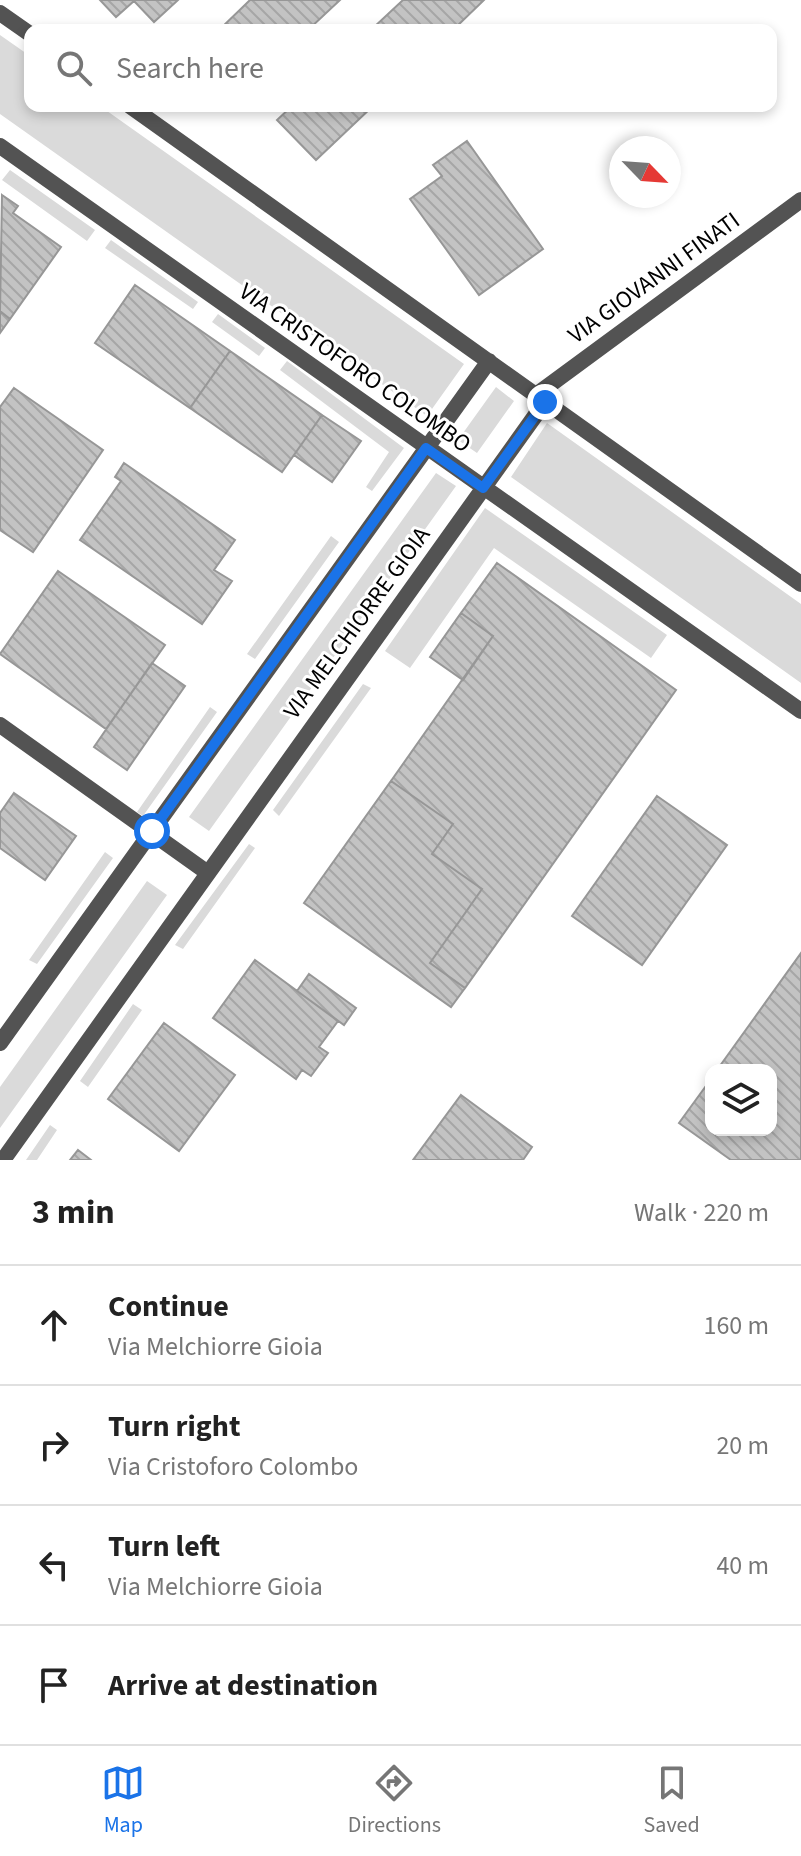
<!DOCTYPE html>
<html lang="en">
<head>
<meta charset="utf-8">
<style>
	body { margin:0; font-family:"Source Sans 3",sans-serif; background:#f6f6f6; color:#222 }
	.controls { position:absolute; right:24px; bottom:24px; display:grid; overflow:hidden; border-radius:16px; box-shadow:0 4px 12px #0003 }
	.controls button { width:72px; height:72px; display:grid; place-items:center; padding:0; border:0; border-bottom:2px solid #e0e0e0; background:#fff; color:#222; font:40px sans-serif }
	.compass { position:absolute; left:609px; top:136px; width:72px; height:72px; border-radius:50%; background:#fff; box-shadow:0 4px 12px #0003; rotate:115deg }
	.stop { position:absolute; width:24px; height:24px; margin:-18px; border:6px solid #1a73e8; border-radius:50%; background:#fff }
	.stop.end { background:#1a73e8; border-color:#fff; box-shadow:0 2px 8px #0008 }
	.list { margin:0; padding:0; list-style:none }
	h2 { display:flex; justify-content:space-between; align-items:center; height:104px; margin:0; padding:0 32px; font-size:34px }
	h2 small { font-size:26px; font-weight:400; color:#767676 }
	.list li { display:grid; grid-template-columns:52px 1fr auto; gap:24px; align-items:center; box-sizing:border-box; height:120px; padding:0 32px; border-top:2px solid #e0e0e0 }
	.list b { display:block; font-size:30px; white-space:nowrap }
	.list p { margin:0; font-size:26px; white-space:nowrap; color:#767676 }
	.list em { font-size:26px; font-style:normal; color:#767676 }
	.icon { flex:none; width:44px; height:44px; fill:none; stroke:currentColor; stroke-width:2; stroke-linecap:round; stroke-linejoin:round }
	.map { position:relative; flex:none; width:801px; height:1160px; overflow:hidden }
	.search { position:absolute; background:#fff; box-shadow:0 4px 12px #0003; left:24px; right:24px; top:24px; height:88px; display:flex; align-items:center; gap:20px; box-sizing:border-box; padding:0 28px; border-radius:16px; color:#767676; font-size:30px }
	.sheet { height:584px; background:#fff }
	nav { display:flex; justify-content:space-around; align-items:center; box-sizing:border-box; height:112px; border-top:2px solid #e0e0e0; background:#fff; font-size:22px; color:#767676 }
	nav a { display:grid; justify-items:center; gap:4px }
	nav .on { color:#1a73e8 }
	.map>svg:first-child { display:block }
	.grass { fill:#dadada }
	.building { fill:url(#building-back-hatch); stroke:#979797; stroke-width:2 }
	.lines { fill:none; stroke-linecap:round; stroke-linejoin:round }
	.minor { stroke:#535353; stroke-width:16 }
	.route { stroke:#1a73e8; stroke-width:10 }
	.labels { text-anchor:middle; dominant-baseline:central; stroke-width:6; stroke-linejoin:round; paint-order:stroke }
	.street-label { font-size:24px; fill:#000; stroke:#fff }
</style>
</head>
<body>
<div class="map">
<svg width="801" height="1160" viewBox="0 0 801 1160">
	<defs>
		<pattern id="building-back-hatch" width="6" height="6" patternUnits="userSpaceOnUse" patternTransform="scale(2)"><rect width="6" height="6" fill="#c3c3c3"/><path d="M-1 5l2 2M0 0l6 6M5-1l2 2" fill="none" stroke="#a6a6a6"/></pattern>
	</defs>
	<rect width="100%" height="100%" fill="#fff"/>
	<!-- grass -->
	<path class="grass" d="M0 35 30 56V106H100L464 364 427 416 0 114Z
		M10 170 95 230 87 241 2 180Z
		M111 240 198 302 193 309 105 248Z
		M218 314 265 348 259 356 212 322Z
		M287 361 404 448 372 491 366 487 389 452 280 370Z
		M496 387 514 401 477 453 458 440Z
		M547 423 801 604V683L511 477Z
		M436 473 456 486 209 831 189 817Z
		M485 508 667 635 651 658 494 548 410 668 385 651Z
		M331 536 339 542 255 659 247 654Z
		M363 684 371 688 279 816 273 810Z
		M210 707 217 712 143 816 137 812Z
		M249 844 255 848 183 949 175 945Z
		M105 852 113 858 37 964 29 960Z
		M147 881 167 895 0 1128V1087Z
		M133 1004 142 1010 88 1087 80 1081Z
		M50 1125 57 1130 37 1160H26Z"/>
	<!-- building -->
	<path class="building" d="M100 0H178L154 22 134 1 116 17Z
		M250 0H340L308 30H219Z
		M403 0H484L453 30H375L373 28Z
		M292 106H373L316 160 277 120Z
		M467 141 543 249 479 295 410 199 442 176 433 165Z
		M2 195 18 206 13 213 61 247 10 319 0 311Z
		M135 285 230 351 190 408 95 343Z
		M0 311 10 319 0 333Z
		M230 351 322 415 282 472 190 408Z
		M14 388 103 450 33 552 0 530V407Z
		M322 415 361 441 332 482 294 455Z
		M124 463 235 540 214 570 232 581 202 624 80 540 121 481 115 477Z
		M497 563 676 690 465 988 430 963 482 889 432 854 453 824 391 781 493 636 461 613Z
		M58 571 165 645 106 729 0 654Z
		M461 613 493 636 463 680 430 657Z
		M152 663 185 686 127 770 94 747Z
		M391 781 453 824 432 854 482 889 430 963 465 988 451 1007 304 903Z
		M14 793 76 836 45 880 0 848V813Z
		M657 796 727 845 642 965 572 916Z
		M801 953V1160H731L679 1123 711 1079V1130H771V1070H717Z
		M255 960 338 1021 319 1047 328 1053 311 1076 302 1070 296 1079 213 1018Z
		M309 974 356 1008 344 1025 297 991Z
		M164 1023 235 1075 179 1151 108 1099Z
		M461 1095 532 1147 523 1160H413Z
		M78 1150 91 1160H70Z"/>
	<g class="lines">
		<!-- minor -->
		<path class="minor" d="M0 13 30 34
			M130 106 801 584
			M0 146 801 711
			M536 395 801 200
			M0 725 208 873
			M0 1043 489 361
			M3 1160 545 402"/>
	</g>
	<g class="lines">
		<!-- route -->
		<path class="route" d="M152 831 426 448 483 488 545 402"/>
	</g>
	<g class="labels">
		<!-- street labels -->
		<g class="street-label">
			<text transform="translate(654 278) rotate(-36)">VIA GIOVANNI FINATI</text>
			<text transform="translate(355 368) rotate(35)">VIA CRISTOFORO COLOMBO</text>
			<text transform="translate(357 623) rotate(-54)">VIA MELCHIORRE GIOIA</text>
		</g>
	</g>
</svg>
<div class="controls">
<button><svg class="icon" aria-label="layers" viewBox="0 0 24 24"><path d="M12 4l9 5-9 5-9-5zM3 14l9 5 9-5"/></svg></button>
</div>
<svg class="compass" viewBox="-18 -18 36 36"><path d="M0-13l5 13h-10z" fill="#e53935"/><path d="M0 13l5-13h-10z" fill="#767676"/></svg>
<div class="stop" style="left:152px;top:831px"></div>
<div class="stop end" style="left:545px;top:402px"></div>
<div class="search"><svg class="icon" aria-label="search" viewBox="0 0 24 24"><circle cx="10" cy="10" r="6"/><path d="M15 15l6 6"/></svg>Search here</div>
</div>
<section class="sheet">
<h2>3 min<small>Walk · 220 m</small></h2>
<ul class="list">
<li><svg class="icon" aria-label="ahead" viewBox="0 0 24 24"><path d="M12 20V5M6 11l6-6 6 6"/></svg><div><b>Continue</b><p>Via Melchiorre Gioia</p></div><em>160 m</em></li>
<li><svg class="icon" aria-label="right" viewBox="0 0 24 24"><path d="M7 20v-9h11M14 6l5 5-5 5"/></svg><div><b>Turn right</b><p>Via Cristoforo Colombo</p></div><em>20 m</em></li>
<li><svg class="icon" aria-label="left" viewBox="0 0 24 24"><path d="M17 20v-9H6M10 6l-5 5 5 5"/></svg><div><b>Turn left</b><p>Via Melchiorre Gioia</p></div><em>40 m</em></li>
<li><svg class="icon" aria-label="arrive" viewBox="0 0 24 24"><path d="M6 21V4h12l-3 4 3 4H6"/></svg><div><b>Arrive at destination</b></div></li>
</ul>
</section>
<nav>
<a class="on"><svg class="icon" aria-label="map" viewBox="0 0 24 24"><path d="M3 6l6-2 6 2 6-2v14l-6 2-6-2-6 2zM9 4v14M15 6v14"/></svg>Map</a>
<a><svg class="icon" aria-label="directions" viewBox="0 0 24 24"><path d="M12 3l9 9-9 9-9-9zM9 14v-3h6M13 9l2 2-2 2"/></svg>Directions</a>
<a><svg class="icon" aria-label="saved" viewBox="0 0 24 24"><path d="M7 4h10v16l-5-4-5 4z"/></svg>Saved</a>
</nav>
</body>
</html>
